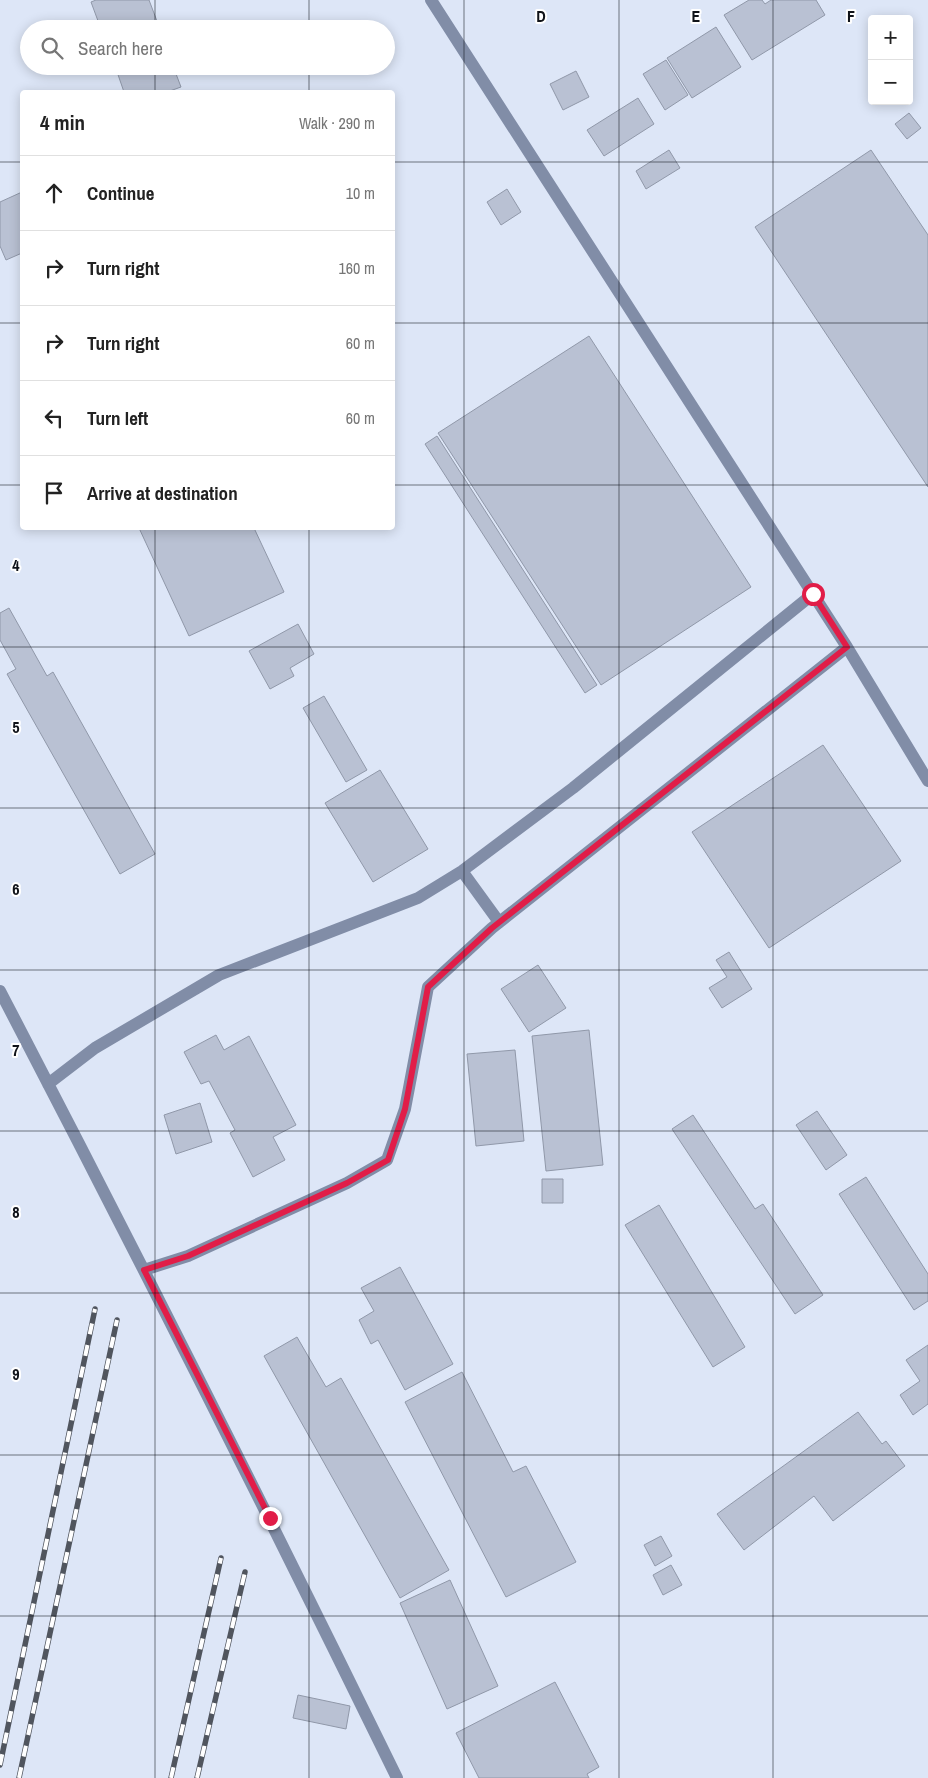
<!DOCTYPE html>
<html lang="en">
<head>
<meta charset="utf-8">
<style>
	body { margin:0; font-family:"Archivo Narrow",sans-serif; background:#f6f6f6; color:#222 }
	.controls { position:absolute; right:15px; top:15px; display:grid; overflow:hidden; border-radius:5px; box-shadow:0 2px 12px #0003 }
	.controls button { width:45px; height:45px; display:grid; place-items:center; padding:0; border:0; border-bottom:1px solid #e0e0e0; background:#fff; color:#222; font:25px sans-serif }
	.stop { position:absolute; width:15px; height:15px; margin:-11px; border:4px solid #e11d48; border-radius:50%; background:#fff }
	.stop.end { background:#e11d48; border-color:#fff; box-shadow:0 1px 5px #0008 }
	.list { margin:0; padding:0; list-style:none }
	h2 { display:flex; justify-content:space-between; align-items:center; height:65px; margin:0; padding:0 20px; font-size:21px }
	h2 small { font-size:16px; font-weight:400; color:#767676 }
	.list li { display:grid; grid-template-columns:32px 1fr auto; gap:15px; align-items:center; box-sizing:border-box; height:75px; padding:0 20px; border-top:1px solid #e0e0e0 }
	.list b { display:block; font-size:19px; white-space:nowrap }
	.list em { font-size:16px; font-style:normal; color:#767676 }
	.icon { flex:none; width:28px; height:28px; fill:none; stroke:currentColor; stroke-width:2; stroke-linecap:round; stroke-linejoin:round }
	.map { position:relative; flex:none; width:928px; height:1778px; overflow:hidden }
	.search { position:absolute; background:#fff; box-shadow:0 2px 12px #0003; left:20px; top:20px; width:375px; height:55px; display:flex; align-items:center; gap:12px; box-sizing:border-box; padding:0 18px; border-radius:28px; color:#767676; font-size:19px }
	.panel { position:absolute; background:#fff; box-shadow:0 2px 12px #0003; left:20px; top:90px; width:375px; height:440px; border-radius:5px }
	.map>svg:first-child { display:block }
	.building { fill:#b9c1d3; stroke:#9098a9 }
	.lines { fill:none; stroke-linecap:round; stroke-linejoin:round }
	.service { stroke:#818da7; stroke-width:12 }
	.rail-casing { stroke:#50555e; stroke-width:5.5 }
	.rail { stroke:#fff; stroke-width:4; stroke-dasharray:11; stroke-linecap:butt }
	.route { stroke:#e11d48; stroke-width:6 }
	.grid { fill:none; stroke:#101319; stroke-width:1; stroke-opacity:0.55 }
	.grid-label { font-size:16px; text-anchor:middle; font-weight:bold; fill:#101319; stroke:#fff; stroke-width:4; stroke-linejoin:round; paint-order:stroke }
</style>
</head>
<body>
<div class="map">
<svg width="928" height="1778" viewBox="0 0 928 1778">
	<rect width="100%" height="100%" fill="#dde6f7"/>
	<!-- building -->
	<path class="building" d="M96 0H149L160 29H101L91 2Z
		M749 0H762L765 4 771 0H816L825 15 752 60 724 15Z
		M716 27 741 67 692 98 667 58Z
		M666 60 688 95 665 110 643 74Z
		M115 66H173L181 87 167 92H124Z
		M576 71 589 97 563 110 550 84Z
		M638 98 654 124 604 156 587 130Z
		M909 113 921 128 907 139 895 124Z
		M669 150 680 168 646 189 636 171Z
		M871 150 928 235V487L755 227Z
		M507 189 521 212 501 225 487 202Z
		M22 192V253L6 260 0 246V202Z
		M589 336 751 587 601 685 438 433Z
		M437 436 597 685 585 693 425 444Z
		M139 528H254L284 592 189 636Z
		M9 608 47 676 53 672 155 854 120 874 7 674 16 669 0 640V613Z
		M298 624 314 654 290 668 294 676 270 689 249 651Z
		M324 696 367 770 346 782 303 708Z
		M823 745 901 861 769 948 692 832Z
		M380 770 428 849 373 882 325 803Z
		M729 952 752 989 722 1008 709 988 727 977 716 960Z
		M538 965 566 1008 529 1032 501 989Z
		M589 1030 603 1165 546 1171 532 1036Z
		M216 1035 224 1050 249 1036 296 1125 273 1137 285 1160 253 1177 230 1133 235 1130 209 1081 201 1084 184 1052Z
		M515 1050 524 1141 476 1146 467 1054Z
		M200 1103 212 1142 176 1154 164 1115Z
		M817 1111 847 1155 826 1170 796 1125Z
		M693 1115 755 1209 763 1204 823 1295 795 1314 672 1129Z
		M866 1177 928 1274V1301L914 1310 839 1194Z
		M542 1179H563V1203H542Z
		M659 1205 745 1347 713 1367 625 1225Z
		M400 1267 453 1364 405 1390 378 1340 371 1344 359 1320 374 1311 361 1288Z
		M297 1337 326 1387 341 1378 449 1570 400 1598 264 1356Z
		M928 1345V1404L913 1415 900 1395 920 1381 906 1360Z
		M462 1372 513 1472 526 1466 576 1562 506 1597 405 1402Z
		M858 1412 882 1444 886 1441 905 1466 833 1521 814 1496 744 1550 717 1514Z
		M661 1536 672 1556 655 1566 644 1545Z
		M671 1565 682 1585 663 1595 653 1575Z
		M450 1580 498 1686 447 1709 400 1603Z
		M555 1682 599 1767 587 1774 589 1778H479L456 1733Z
		M298 1695 350 1706 346 1729 293 1718Z"/>
	<g class="lines">
		<!-- service -->
		<path class="service" d="M431 0 847 647 928 781
			M462 871 499 922
			M0 991C136 1252 268 1514 397 1778
			M48 1084 95 1048 219 975 418 898 462 871 573 788 813 594
			M144 1270 188 1256 347 1183 387 1160 405 1109 428 987 492 928 847 647"/>
		<!-- rail casing -->
		<g class="rail-casing">
			<path id="rail" d="M0 1765 95 1309
				M19 1778 117 1320
				M171 1778 221 1558
				M197 1778 245 1572"/>
		</g>
		<!-- rail -->
		<use href="#rail" class="rail"/>
	</g>
	<g class="lines">
		<!-- route -->
		<path class="route" d="M270 1518 144 1270 188 1256 347 1183 388 1160 405 1109 428 987 492 928 847 647 813 594"/>
	</g>
	<!-- grid -->
	<path class="grid" d="M155 0V29M309 0V29M464 0V1778M619 0V1778M773 0V1778M155 66V92M309 66V92M0 162H22M392 162H928M0 323H22M392 323H928M0 485H22M392 485H928M155 528V1778M309 528V1778M0 647H928M0 808H928M0 970H928M0 1131H928M0 1293H928M0 1455H928M0 1616H928"/>
	<g class="grid-label">
		<text x="541" y="22">D</text>
		<text x="696" y="22">E</text>
		<text x="851" y="22">F</text>
		<text x="16" y="571">4</text>
		<text x="16" y="733">5</text>
		<text x="16" y="895">6</text>
		<text x="16" y="1056">7</text>
		<text x="16" y="1218">8</text>
		<text x="16" y="1380">9</text>
	</g>
</svg>
<div class="controls">
<button>+</button>
<button>−</button>
</div>
<div class="stop" style="left:813px;top:594px"></div>
<div class="stop end" style="left:270px;top:1518px"></div>
<div class="search"><svg class="icon" aria-label="search" viewBox="0 0 24 24"><circle cx="10" cy="10" r="6"/><path d="M15 15l6 6"/></svg>Search here</div>
<section class="panel">
<h2>4 min<small>Walk · 290 m</small></h2>
<ul class="list">
<li><svg class="icon" aria-label="ahead" viewBox="0 0 24 24"><path d="M12 20V5M6 11l6-6 6 6"/></svg><div><b>Continue</b></div><em>10 m</em></li>
<li><svg class="icon" aria-label="right" viewBox="0 0 24 24"><path d="M7 20v-9h11M14 6l5 5-5 5"/></svg><div><b>Turn right</b></div><em>160 m</em></li>
<li><svg class="icon" aria-label="right" viewBox="0 0 24 24"><path d="M7 20v-9h11M14 6l5 5-5 5"/></svg><div><b>Turn right</b></div><em>60 m</em></li>
<li><svg class="icon" aria-label="left" viewBox="0 0 24 24"><path d="M17 20v-9H6M10 6l-5 5 5 5"/></svg><div><b>Turn left</b></div><em>60 m</em></li>
<li><svg class="icon" aria-label="arrive" viewBox="0 0 24 24"><path d="M6 21V4h12l-3 4 3 4H6"/></svg><div><b>Arrive at destination</b></div></li>
</ul>
</section>
</div>
</body>
</html>
